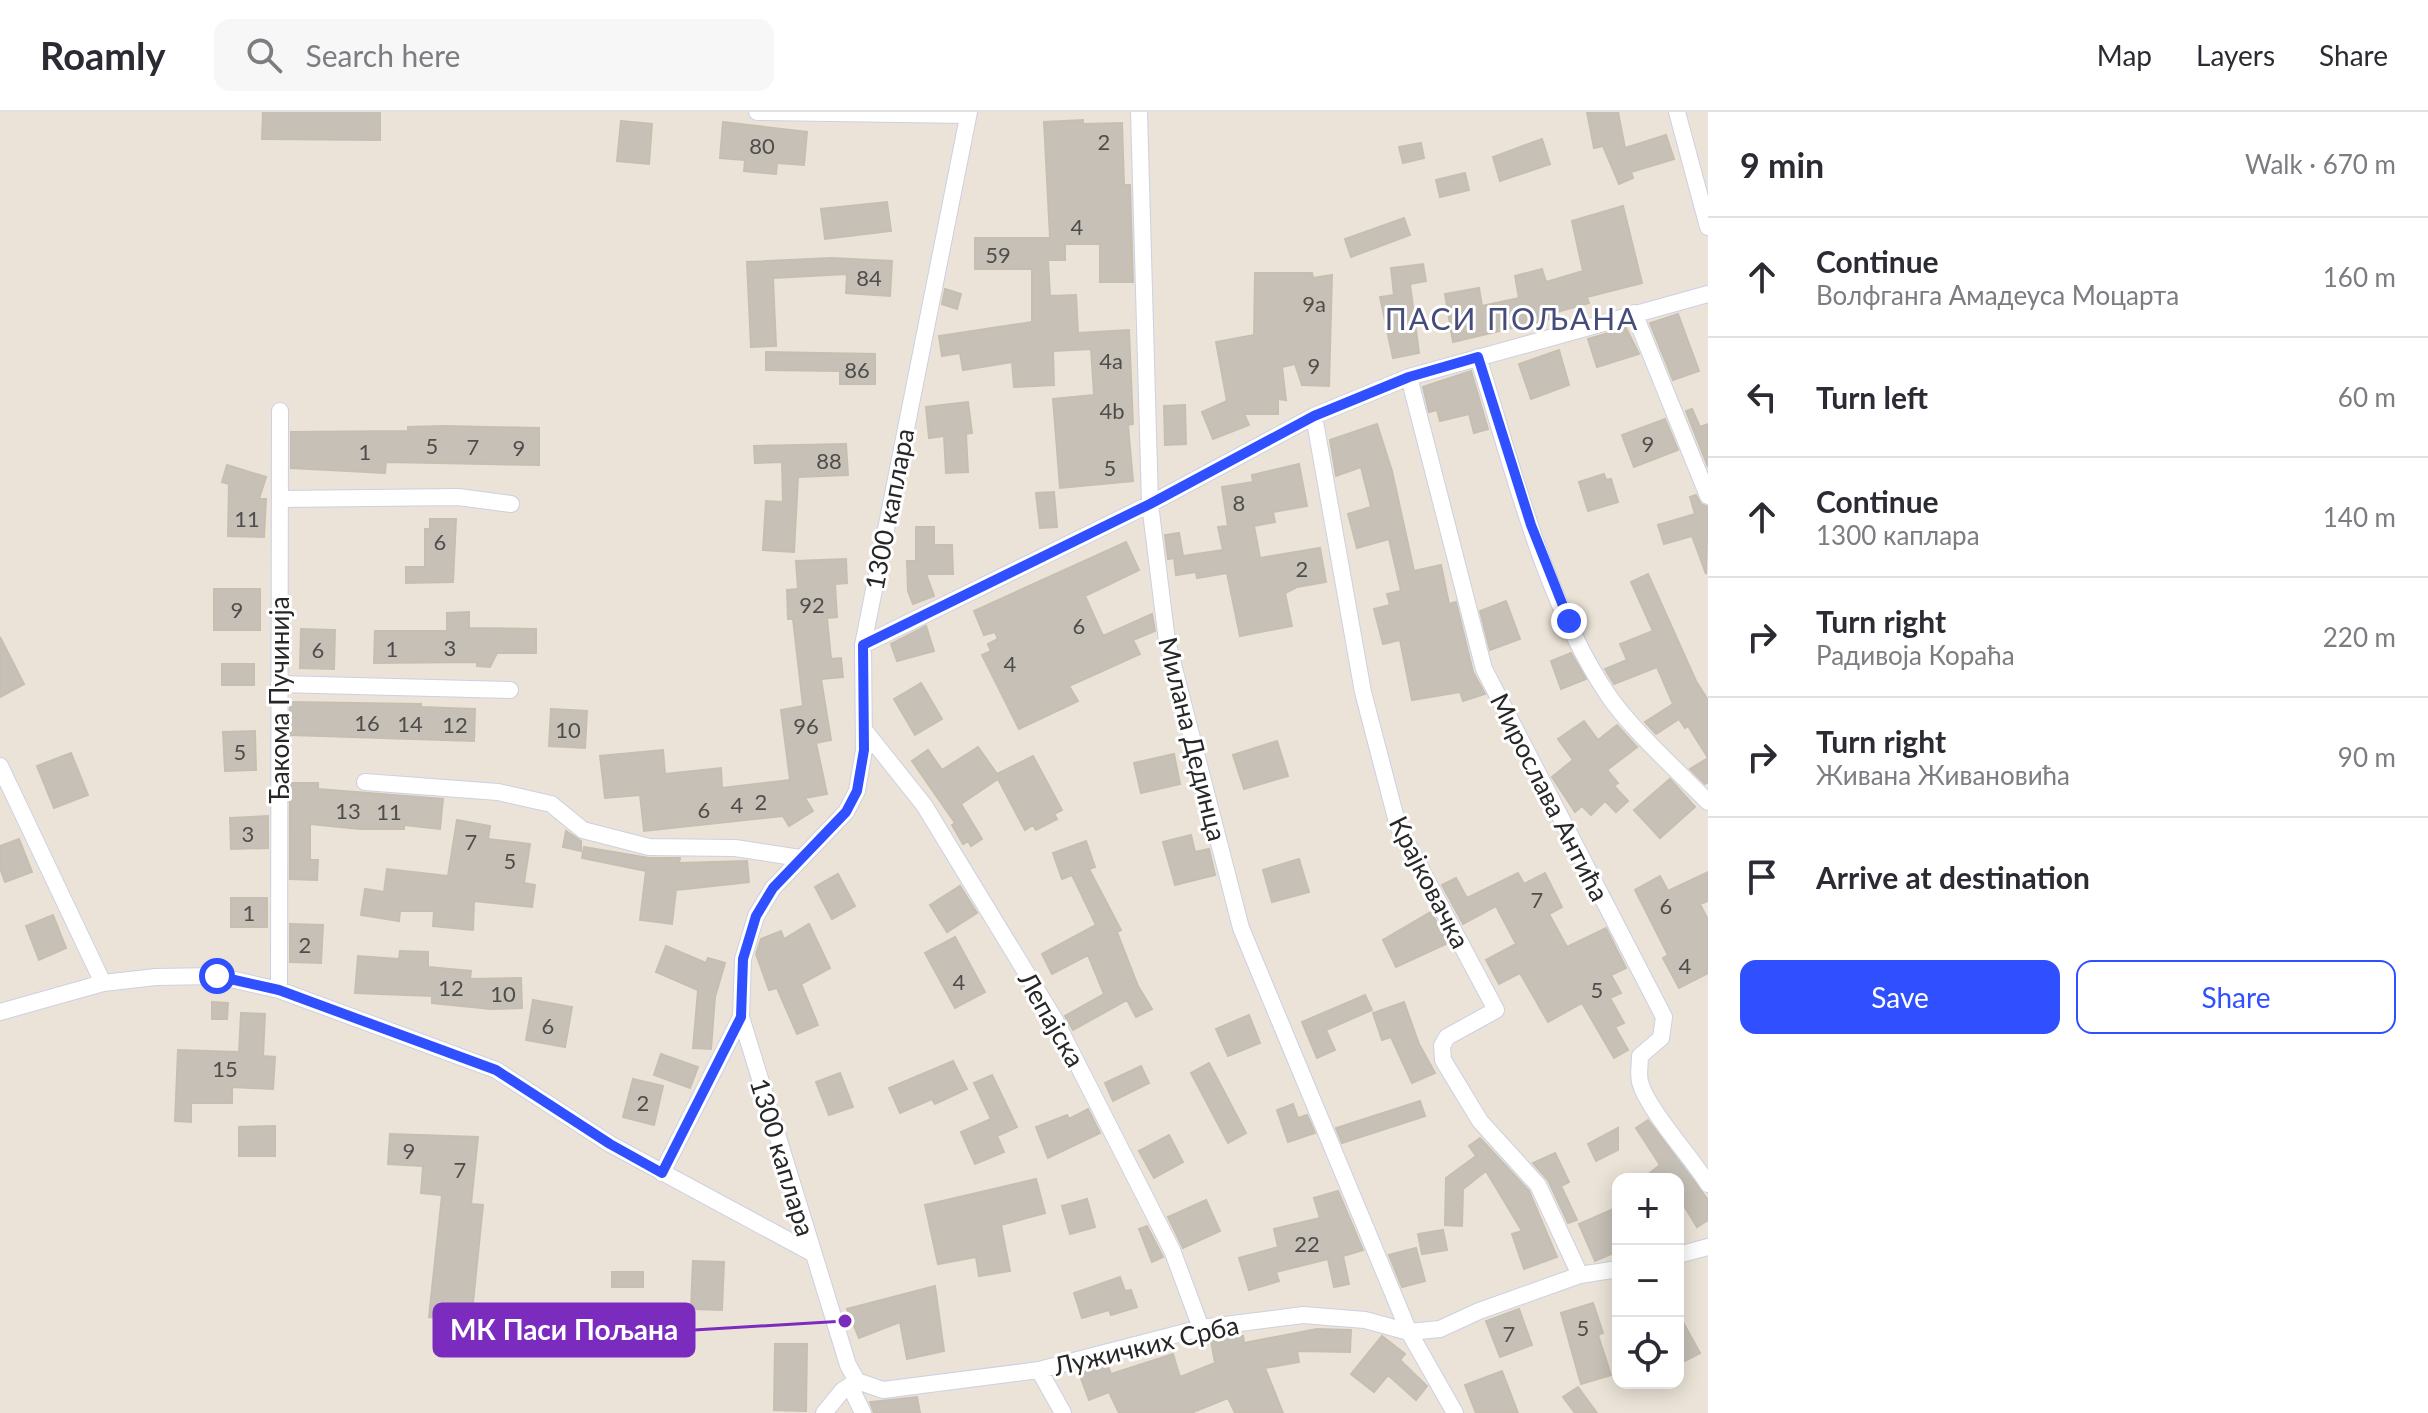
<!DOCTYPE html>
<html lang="en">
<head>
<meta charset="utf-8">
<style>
	body { margin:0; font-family:Lato,sans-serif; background:#f7f7f7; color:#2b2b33 }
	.controls { position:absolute; right:24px; bottom:24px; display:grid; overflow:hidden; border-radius:16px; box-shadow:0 4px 20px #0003 }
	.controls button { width:72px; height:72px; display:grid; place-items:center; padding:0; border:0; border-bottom:2px solid #e1e1e2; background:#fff; color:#2b2b33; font:40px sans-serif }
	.stop { position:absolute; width:24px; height:24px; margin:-18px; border:6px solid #3050ff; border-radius:50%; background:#fff }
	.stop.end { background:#3050ff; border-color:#fff; box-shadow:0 2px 8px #0008 }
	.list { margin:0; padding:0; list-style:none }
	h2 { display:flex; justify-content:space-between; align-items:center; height:104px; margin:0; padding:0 32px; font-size:34px }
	h2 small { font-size:26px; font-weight:400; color:#7c7c81 }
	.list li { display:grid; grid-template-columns:52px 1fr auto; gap:24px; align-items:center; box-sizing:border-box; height:120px; padding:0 32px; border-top:2px solid #e1e1e2 }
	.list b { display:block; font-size:30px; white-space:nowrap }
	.list p { margin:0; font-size:26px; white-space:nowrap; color:#7c7c81 }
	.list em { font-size:26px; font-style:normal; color:#7c7c81 }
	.actions { display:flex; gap:16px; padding:24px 32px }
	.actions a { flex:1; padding:18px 0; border:2px solid #3050ff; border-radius:16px; text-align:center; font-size:28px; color:#3050ff }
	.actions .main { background:#3050ff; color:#fff }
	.icon { flex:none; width:44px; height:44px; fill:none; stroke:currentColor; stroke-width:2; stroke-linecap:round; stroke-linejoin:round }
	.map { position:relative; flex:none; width:1708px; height:1301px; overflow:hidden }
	header { display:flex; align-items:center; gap:48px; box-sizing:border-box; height:112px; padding:0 40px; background:#fff; border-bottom:2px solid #e1e1e2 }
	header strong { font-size:38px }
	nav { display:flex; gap:44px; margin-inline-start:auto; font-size:28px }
	.search { width:560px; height:72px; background:#f7f7f7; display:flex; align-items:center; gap:20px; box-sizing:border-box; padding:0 28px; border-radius:16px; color:#7c7c81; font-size:30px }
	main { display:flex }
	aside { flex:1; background:#fff }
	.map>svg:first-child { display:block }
	.building { fill:#c6c0b7; stroke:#c6bfb1; stroke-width:2 }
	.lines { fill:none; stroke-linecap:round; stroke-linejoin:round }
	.minor-casing { stroke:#ccd0e2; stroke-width:18 }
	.minor { stroke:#fff; stroke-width:16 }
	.route { stroke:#3050ff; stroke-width:10 }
	.labels { text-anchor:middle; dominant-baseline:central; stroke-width:6; stroke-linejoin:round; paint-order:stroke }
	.number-label { font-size:22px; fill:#4f4d4b }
	.street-label { font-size:26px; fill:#272727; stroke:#fff }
	.quarter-label { font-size:30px; letter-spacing:2px; fill:#454c7a; stroke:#fff }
	.leader { fill:none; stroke:#7b2cbf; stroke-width:3 }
	.callout-dot { fill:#7b2cbf; stroke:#fff; stroke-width:3 }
	.callout { fill:#7b2cbf; stroke:#7b2cbf; stroke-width:3 }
	.callout-label { font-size:28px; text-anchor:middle; font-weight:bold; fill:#fff }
</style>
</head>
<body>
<header>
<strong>Roamly</strong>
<div class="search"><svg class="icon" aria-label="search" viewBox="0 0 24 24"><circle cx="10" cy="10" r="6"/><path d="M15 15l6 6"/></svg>Search here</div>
<nav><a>Map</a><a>Layers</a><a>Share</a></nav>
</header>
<main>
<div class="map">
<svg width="1708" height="1301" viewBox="0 0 1708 1301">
	<rect width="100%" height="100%" fill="#ebe3d7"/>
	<!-- building -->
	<path class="building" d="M263 0H380V28L262 27Z
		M1587 0H1618L1625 36 1666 23 1674 47 1631 60 1633 66 1619 72 1603 34 1594 36Z
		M1083 8V12L1122 11 1124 73H1130L1133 170H1100V132H1065V148H1048L1050 184 1076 183 1078 221 1129 218 1133 312 1128 313 1133 369 1060 376 1053 287 1094 283 1091 237 1053 239 1054 273 1014 275 1012 250 963 258 960 241 942 244 939 224 1032 210V157H975V126H1050L1044 10Z
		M621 9 652 12 649 52 617 49Z
		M723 10 807 20 804 53 777 51 776 62 744 59 745 48 720 46Z
		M1542 27 1550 52 1500 69 1493 45Z
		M1421 31 1424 46 1403 51 1399 35Z
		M1465 61 1469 78 1440 85 1436 68Z
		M887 90 891 119 825 127 821 97Z
		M1623 94 1642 171 1587 185 1589 191 1553 201 1554 206 1453 230 1445 182 1479 176 1482 194 1519 186 1515 164 1542 157 1546 170 1583 159 1572 109Z
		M1404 106 1410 123 1351 145 1345 127Z
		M831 146 892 149 890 184 846 181 847 162 773 166 776 234 751 235 747 150Z
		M1423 152 1426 169 1410 172 1419 241 1393 246 1380 185 1394 183 1391 156Z
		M1255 161H1312L1313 166 1332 163 1329 274 1302 273 1295 252 1282 255 1286 288 1278 287V302H1244L1249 313 1213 327 1202 300 1227 289 1216 230 1254 223Z
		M945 177 961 182 957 197 942 192Z
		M1678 202 1699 259 1673 268 1650 211Z
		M1626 216 1639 242 1597 255 1588 227Z
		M1559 238 1569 273 1531 287 1519 252Z
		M766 240 875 242V272H840V259L766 258Z
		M1471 259 1488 317 1474 321 1469 302 1440 309 1437 298 1429 300 1423 275Z
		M968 290 972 321 966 322 968 360 946 361 944 324 929 326 926 295Z
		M1185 293 1186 332 1165 333 1164 294Z
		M1692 297 1700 315 1708 312V355L1686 299Z
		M1665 307 1678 338 1634 355 1622 323Z
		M1377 312 1392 359 1414 459 1441 453 1449 492 1456 490 1473 560 1485 582 1463 589 1460 580 1412 588 1400 528 1383 532 1374 497 1390 493 1387 482 1401 479 1389 427 1357 436 1348 402 1371 395 1361 355 1336 364 1330 328Z
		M444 314 539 316V353L386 350 385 361 291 356V320L408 319V315Z
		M846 332 848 363 798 365 794 440 763 438 766 389 783 390 782 350 755 351 754 334Z
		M1299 352 1307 394 1273 400 1275 410 1254 414 1260 446 1320 436 1326 470 1297 475 1285 481 1292 514 1240 524 1227 461 1197 466 1196 460 1176 463 1174 446 1168 447 1165 423 1179 421 1183 444 1223 438 1218 415 1228 414 1222 375 1253 370 1252 363Z
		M227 353 266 365 259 387H266L264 425 228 424 229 372 222 370Z
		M1604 362 1606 368 1611 367 1618 390 1588 399 1579 370Z
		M1054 380 1057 415 1040 416 1036 381Z
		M1696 383 1701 392 1708 395 1706 462 1692 424 1664 432 1658 413 1695 402 1690 385Z
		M430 407H456L453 470 406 471V455H425V417H430Z
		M916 415H934V433H952L953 462H926L934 484 913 492 908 479 907 449H916Z
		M1126 430 1139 458 1085 484 1103 524 1152 502 1155 519 1133 528 1140 542 1069 574 1078 589 1019 617 982 543 991 539 988 532 998 527 995 520 984 523 974 499Z
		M846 447 847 471 835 472 837 505 827 506 831 547 841 546 843 565 821 567 831 628 816 631 827 682 805 686 813 699 789 714 783 704 644 719 640 683 605 686 600 644 663 638 665 662 721 656 722 676 790 668 781 598 803 594 793 507H788L787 478 798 477 796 449Z
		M1648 462 1696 569 1708 588V670L1705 672 1690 657 1708 646 1688 614 1685 616 1679 607 1656 622 1645 610 1673 592 1657 555 1614 572 1605 557 1627 548 1620 532 1653 519 1631 470Z
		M214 477H260V518H214Z
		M1506 489 1520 527 1490 538 1480 499Z
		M469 500V516L536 517V541H497L490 555 477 554V550L374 551 375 519H447V501Z
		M926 514 934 539 897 549 891 532Z
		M301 517 335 518 334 557 300 556Z
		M0 525 24 572 0 585Z
		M1571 541 1586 567 1561 577 1551 549Z
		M222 552H254V573H222Z
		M921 571 942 607 915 623 894 587Z
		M290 590 421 592V595L475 597 474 629 290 623Z
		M551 597 587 599 585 636 549 634Z
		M1584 609 1598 628 1617 613 1637 635 1607 658 1618 671 1614 674 1628 689 1616 700 1605 689 1591 703 1582 694 1575 700 1552 665 1573 648 1558 627Z
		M255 619 256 658 225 659 223 620Z
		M1277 629 1288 664 1244 677 1233 643Z
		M978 635 997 662 1033 644 1062 698 1054 702 1057 707 1036 718 1033 713 1025 718 998 667 961 692 982 727 971 734 968 729 963 732 952 713 955 711 912 649 928 638 942 658Z
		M71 641 88 683 54 696 37 654Z
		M1174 642 1180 672 1141 681 1134 651Z
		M1670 667 1695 695 1660 726 1634 698Z
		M290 671H318V677L443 687 440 717 404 713V717H360L310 712V748H318L317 768 290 767Z
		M268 704V736L231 737 230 706Z
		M457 708 490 714 488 727 530 732 524 771 535 773 532 795 474 789 473 818 433 814 434 799H400L399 809 361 803 365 777 384 780 387 757 448 764Z
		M566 719 581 729V739L563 735Z
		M1191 723 1195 740 1209 737 1215 763 1175 773 1163 730Z
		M19 727 32 760 5 770 0 756V734Z
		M1086 729 1095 755 1089 757 1121 818 1117 820 1138 874 1152 897 1136 905 1127 888 1073 918 1065 904 1104 882 1088 843 1052 862 1042 842 1096 813 1072 763 1062 767 1053 741Z
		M584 735 649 746H680L679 751 747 749 749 770 676 778 672 812 640 808 646 759 582 746Z
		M1299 747 1309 780 1272 790 1263 758Z
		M1708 760V789L1700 792 1708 808V861L1679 876 1663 846 1668 843 1635 778 1660 764 1668 779Z
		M1518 761 1524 772 1545 761 1562 795 1549 802 1567 835 1606 816 1626 856 1611 863 1621 881 1610 886 1624 911 1615 915 1628 938 1614 946 1582 891 1548 910 1520 861 1499 872 1486 848 1516 832 1496 794 1463 812 1442 773 1456 766 1467 786Z
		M838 762 855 794 832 807 815 775Z
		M960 774 977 801 947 820 930 793Z
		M231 786H267V815H231Z
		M1431 800 1448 831 1396 855 1383 828Z
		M53 803 66 836 39 848 26 814Z
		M290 812 323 813 321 851 290 850Z
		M809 812 830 856 801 872 818 913 797 922 777 876 769 878 756 842 761 827 781 819 784 827Z
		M955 825 985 880 955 896 925 841Z
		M666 834 706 851 708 846 725 851 715 885 711 937 693 936 698 878 656 860Z
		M400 839 428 840V855L471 859 470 867 521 866 522 896 491 897 432 891V884L355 881 358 844 399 847Z
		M1365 883 1372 898 1326 918 1335 938 1317 946 1302 910Z
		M533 888 572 895 565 935 526 928Z
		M212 890 228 891 227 907H212Z
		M1404 890 1419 932 1435 961 1412 971 1391 925 1382 928 1373 901Z
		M241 901 265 902 263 944 275 945 273 977 232 975V991H191V1010L175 1009 178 938 239 940Z
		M1249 903 1260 931 1228 944 1216 917Z
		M661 942 698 955 690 976 654 963Z
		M953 949 967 977 935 992 932 987 900 1001 889 976Z
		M1209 951 1246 1021 1228 1031 1191 961Z
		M1141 954 1149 971 1113 989 1105 971Z
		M840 961 853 995 829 1003 816 970Z
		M992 963 1017 1015 997 1024 1004 1040 975 1052 961 1020 991 1007 974 971Z
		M633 967 663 974 654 1013 623 1005Z
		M1420 989 1425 1004 1342 1031 1336 1016Z
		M1293 992 1298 1006 1307 1003 1315 1021 1288 1030 1277 998Z
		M1088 997 1100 1021 1048 1046 1036 1015 1067 1003 1069 1007Z
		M1648 1008 1708 1088V1108L1697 1115 1678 1084V1067H1642L1660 1053 1636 1016Z
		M275 1014V1044H239V1015Z
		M1618 1016V1038L1596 1049 1588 1032Z
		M390 1022 478 1025 471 1092 483 1093 471 1210 429 1205 442 1083 421 1081 423 1054 388 1052Z
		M1169 1023 1183 1050 1154 1066 1139 1039Z
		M1480 1026 1529 1079 1557 1145 1524 1157 1512 1122 1522 1119 1486 1059 1463 1077 1462 1114 1445 1113 1446 1066 1476 1044 1469 1034Z
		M1555 1041 1569 1070 1561 1074 1577 1108 1568 1111 1548 1068 1533 1051Z
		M1036 1067 1045 1101 1001 1113 1010 1159 979 1164 976 1145 938 1152 925 1093Z
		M1338 1079 1363 1138 1343 1144 1349 1172 1334 1175 1328 1147 1276 1160 1279 1169 1249 1178 1239 1146 1278 1135 1274 1117 1320 1106 1314 1086Z
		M1087 1087 1095 1115 1070 1122 1062 1094Z
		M1206 1088 1220 1119 1183 1136 1168 1105Z
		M1618 1095V1139L1595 1149 1579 1112Z
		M1147 1114 1163 1145 1152 1150 1139 1117Z
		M1443 1118 1447 1138 1422 1142 1418 1122Z
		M1416 1136 1425 1169 1402 1175 1389 1143Z
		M693 1149 724 1150 722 1198 691 1197Z
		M612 1160H643V1175H612Z
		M1120 1165 1125 1179 1131 1178 1137 1195 1111 1203 1109 1198 1082 1206 1074 1181Z
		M935 1174 944 1239 907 1247 900 1210 859 1226 847 1197Z
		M1593 1191 1603 1221 1598 1223 1611 1263 1581 1272 1561 1201Z
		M1519 1197 1532 1233 1500 1245 1486 1209Z
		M1678 1201 1700 1241 1685 1249 1678 1237Z
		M1317 1217 1351 1218 1350 1240 1297 1239 1299 1250 1265 1256 1283 1301H1235L1228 1286 1191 1301H1119L1109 1280 1089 1288 1079 1261 1107 1252 1111 1262 1173 1242 1180 1265 1215 1251 1211 1229 1243 1224 1244 1231Z
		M1382 1224 1405 1242 1400 1248 1427 1274 1416 1288 1388 1263 1374 1280 1351 1262Z
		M775 1232H807L806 1299 774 1298Z
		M1502 1259 1518 1301H1476L1465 1273Z
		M1578 1275 1597 1301H1575L1563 1285Z
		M917 1285 920 1301H874L870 1290Z"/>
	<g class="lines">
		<!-- minor casing -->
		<g class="minor-casing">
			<path id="minor" d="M757 0 968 3
				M1139 0 1150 392 1167 529 1241 816 1409 1220 1455 1301
				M1677 0 1708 115
				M1634 201 1708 384
				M1478 245C1513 355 1543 486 1608 583 1630 616 1679 660 1708 690
				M1409 265 1484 557 1664 905 1661 926 1640 944C1640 952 1638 963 1640 970 1647 997 1692 1046 1708 1072
				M1314 304 1363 580 1398 714 1496 898 1447 925 1442 934 1443 948 1480 1009 1538 1073 1580 1163
				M280 387 458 385 511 392
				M863 533 1150 392 1314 304 1409 265 1708 182
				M279 572 510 578
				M865 619 924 693 1055 908 1172 1138 1201 1216
				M0 654 103 871
				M365 670 498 680 551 692 583 718 649 735 735 736 800 746
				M279 878 280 299
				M0 900 103 871 156 865 217 864 279 878 496 958 610 1032 812 1141
				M662 1061 741 905
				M1678 1143 1708 1135
				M1039 1258 1063 1301
				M857 1269 848 1253 741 905 743 847 756 804 773 776 846 700 857 679 864 638 863 533 969 0
				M857 1269 883 1278 1039 1258 1201 1216 1303 1203 1365 1208 1409 1220 1440 1217 1479 1199 1580 1163 1618 1157
				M850 1274 863 1301
				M824 1301 842 1279 857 1269"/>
		</g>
		<!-- minor -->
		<use href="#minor" class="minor"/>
	</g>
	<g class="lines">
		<!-- route -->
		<path class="route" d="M217 864 279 878 496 958 610 1032 662 1061 741 905 743 847 756 804 773 776 846 700 857 679 864 638 863 533 1150 392 1314 304 1409 265 1478 245 1531 413 1569 509"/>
	</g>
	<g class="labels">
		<!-- number labels -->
		<g class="number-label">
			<text x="1104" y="29">2</text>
			<text x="762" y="33">80</text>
			<text x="1077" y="114">4</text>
			<text x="998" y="142">59</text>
			<text x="869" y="165">84</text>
			<text x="1314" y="191">9a</text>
			<text x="1111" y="248">4a</text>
			<text x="1314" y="253">9</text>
			<text x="857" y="257">86</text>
			<text x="1112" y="298">4b</text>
			<text x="1648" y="331">9</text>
			<text x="432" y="333">5</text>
			<text x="473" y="334">7</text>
			<text x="519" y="335">9</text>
			<text x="365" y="339">1</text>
			<text x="829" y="348">88</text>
			<text x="1110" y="355">5</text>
			<text x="1239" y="390">8</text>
			<text x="247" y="406">11</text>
			<text x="440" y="429">6</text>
			<text x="1302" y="456">2</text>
			<text x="812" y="492">92</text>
			<text x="237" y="497">9</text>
			<text x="1079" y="513">6</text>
			<text x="450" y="535">3</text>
			<text x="392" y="536">1</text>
			<text x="318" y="537">6</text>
			<text x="1010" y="551">4</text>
			<text x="367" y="610">16</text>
			<text x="410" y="611">14</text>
			<text x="455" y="612">12</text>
			<text x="806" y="613">96</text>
			<text x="568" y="617">10</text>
			<text x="240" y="639">5</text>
			<text x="761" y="689">2</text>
			<text x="737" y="692">4</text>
			<text x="704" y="697">6</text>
			<text x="348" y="698">13</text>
			<text x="389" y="699">11</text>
			<text x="248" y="721">3</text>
			<text x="471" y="729">7</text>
			<text x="510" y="748">5</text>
			<text x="1537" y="787">7</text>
			<text x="1666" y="793">6</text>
			<text x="249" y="800">1</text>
			<text x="305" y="832">2</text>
			<text x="1685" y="853">4</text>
			<text x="959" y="869">4</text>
			<text x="451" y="875">12</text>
			<text x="1597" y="877">5</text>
			<text x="503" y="881">10</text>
			<text x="548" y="913">6</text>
			<text x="225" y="956">15</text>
			<text x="643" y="990">2</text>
			<text x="409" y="1038">9</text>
			<text x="460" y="1057">7</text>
			<text x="1307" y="1131">22</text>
			<text x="1583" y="1215">5</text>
			<text x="1509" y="1221">7</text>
		</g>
		<!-- street labels -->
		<g class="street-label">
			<text transform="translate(889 397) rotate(-79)">1300 каплара</text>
			<text transform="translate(279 588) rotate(-90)">Ђакома Пучинија</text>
			<text transform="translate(1193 627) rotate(76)">Милана Дединца</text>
			<text transform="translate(1550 685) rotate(63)">Мирослава Антића</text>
			<text transform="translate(1430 770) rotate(63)">Крајковачка</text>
			<text transform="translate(1052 907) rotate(60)">Лепајска</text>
			<text transform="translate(783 1045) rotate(73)">1300 каплара</text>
			<text transform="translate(1146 1233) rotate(-13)">Лужичких Срба</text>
		</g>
		<!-- quarter labels -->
		<g class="quarter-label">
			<text x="1512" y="206">ПАСИ ПОЉАНА</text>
		</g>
	</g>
	<!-- callouts -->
	<path class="leader" d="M845 1209L694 1218"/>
	<circle class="callout-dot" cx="845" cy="1209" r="8"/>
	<rect class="callout" x="434" y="1192" width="260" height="52" rx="8"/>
	<g class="callout-label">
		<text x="564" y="1228">МК Паси Пољана</text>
	</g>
</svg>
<div class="controls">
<button>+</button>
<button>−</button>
<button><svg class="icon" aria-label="locate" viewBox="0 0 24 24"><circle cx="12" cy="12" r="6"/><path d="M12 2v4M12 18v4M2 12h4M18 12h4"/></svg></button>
</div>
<div class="stop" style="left:217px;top:864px"></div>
<div class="stop end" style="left:1569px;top:509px"></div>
</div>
<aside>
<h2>9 min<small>Walk · 670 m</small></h2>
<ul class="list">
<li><svg class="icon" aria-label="ahead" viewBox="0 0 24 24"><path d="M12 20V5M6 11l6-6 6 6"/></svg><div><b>Continue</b><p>Волфганга Амадеуса Моцарта</p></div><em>160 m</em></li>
<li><svg class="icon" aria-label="left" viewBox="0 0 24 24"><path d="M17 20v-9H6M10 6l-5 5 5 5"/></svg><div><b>Turn left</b></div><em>60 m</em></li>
<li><svg class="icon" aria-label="ahead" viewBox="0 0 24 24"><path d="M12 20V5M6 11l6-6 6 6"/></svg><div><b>Continue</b><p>1300 каплара</p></div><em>140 m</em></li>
<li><svg class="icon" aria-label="right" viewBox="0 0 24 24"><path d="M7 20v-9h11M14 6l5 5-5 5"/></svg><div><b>Turn right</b><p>Радивоја Кораћа</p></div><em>220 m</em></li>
<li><svg class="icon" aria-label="right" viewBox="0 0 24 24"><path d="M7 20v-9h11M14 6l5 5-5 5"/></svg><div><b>Turn right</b><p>Живана Живановића</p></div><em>90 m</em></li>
<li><svg class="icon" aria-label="arrive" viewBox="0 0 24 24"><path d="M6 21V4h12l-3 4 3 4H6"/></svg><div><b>Arrive at destination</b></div></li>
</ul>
<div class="actions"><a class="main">Save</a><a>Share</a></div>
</aside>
</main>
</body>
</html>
